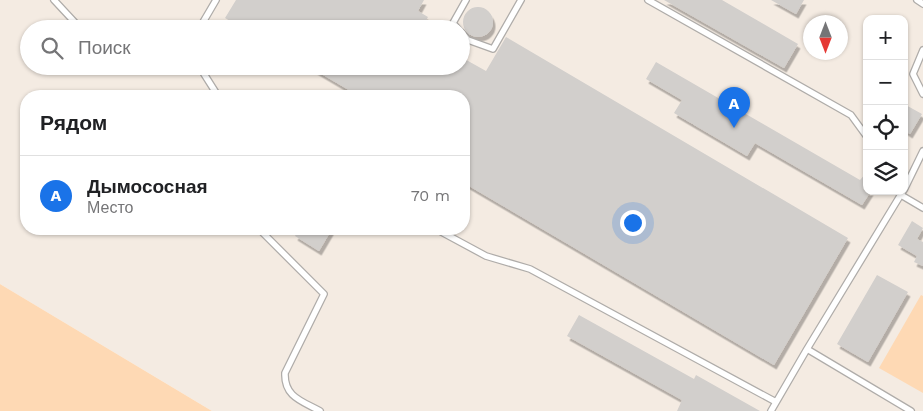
<!DOCTYPE html>
<html lang="ru">
<head>
<meta charset="utf-8">
<style>
	body { margin:0; font-family:"Work Sans",sans-serif; background:#f2f2f2; color:#202124 }
	.controls { position:absolute; right:15px; top:15px; display:grid; overflow:hidden; border-radius:10px; box-shadow:0 1px 4px #0004 }
	.controls button { width:45px; height:45px; display:grid; place-items:center; padding:0; border:0; border-bottom:1px solid #e0e0e0; background:#fff; color:#202124; font:25px sans-serif }
	.compass { position:absolute; left:803px; top:15px; width:45px; height:45px; border-radius:50%; background:#fff; box-shadow:0 1px 4px #0004; rotate:180deg }
	.you { position:absolute; left:632px; top:222px; width:18px; height:18px; margin:-12px; border:4px solid #fff; border-radius:50%; background:#1a73e8; box-shadow:0 0 0 8px #1a73e833 }
	.badge { display:grid; place-items:center; width:32px; height:32px; border-radius:50%; background:#1a73e8; color:#fff; font-size:16px; font-weight:700 }
	.pin { position:absolute; translate:-50% -41px; filter:drop-shadow(0 1px 2px #0008) }
	.pin::after { content:''; position:absolute; top:26px; width:18px; height:15px; background:inherit; clip-path:polygon(0 0,100% 0,50% 100%) }
	.list { margin:0; padding:0; list-style:none }
	h2 { display:flex; justify-content:space-between; align-items:center; height:65px; margin:0; padding:0 20px; font-size:21px }
	h2 small { font-size:16px; font-weight:400; color:#757577 }
	.list li { display:grid; grid-template-columns:32px 1fr auto; gap:15px; align-items:center; box-sizing:border-box; height:80px; padding:0 20px; border-top:1px solid #e0e0e0 }
	.list b { display:block; font-size:19px; white-space:nowrap }
	.list p { margin:0; font-size:16px; white-space:nowrap; color:#757577 }
	.list em { font-size:16px; font-style:normal; color:#757577 }
	.icon { flex:none; width:28px; height:28px; fill:none; stroke:currentColor; stroke-width:2; stroke-linecap:round; stroke-linejoin:round }
	.map { position:relative; flex:none; width:923px; height:411px; overflow:hidden }
	.search { position:absolute; background:#fff; box-shadow:0 1px 4px #0004; left:20px; top:20px; width:450px; height:55px; display:flex; align-items:center; gap:12px; box-sizing:border-box; padding:0 18px; border-radius:28px; color:#757577; font-size:19px }
	.panel { position:absolute; background:#fff; box-shadow:0 1px 4px #0004; left:20px; top:90px; width:450px; height:145px; border-radius:20px }
	.map>svg:first-child { display:block }
	.built { fill:#f4ebe2; fill-rule:evenodd }
	.green { fill:#fed9b4 }
	.building { fill:#d2cfcc; filter:url(#shadow) }
	.lines { fill:none; stroke-linecap:round; stroke-linejoin:round }
	.lane-casing { stroke:#afaca9; stroke-width:8 }
	.lane { stroke:#fff; stroke-width:5.5 }
</style>
</head>
<body>
<div class="map">
<svg width="923" height="411" viewBox="0 0 923 411">
	<defs>
		<filter id="shadow"><feDropShadow dx="2.5" dy="4.5" stdDeviation="0" flood-color="#0004"/></filter>
	</defs>
	<rect width="100%" height="100%" fill="#fcf9f6"/>
	<!-- built -->
	<path class="built" d="M0 0H923V411H212L0 284ZM867 19H904V191H867ZM810 22H840V52H810ZM29 29H461V66H29ZM26 96H464V229H26Z"/>
	<!-- green -->
	<path class="green" d="M0 284 212 411H0Z
		M921 295 923 296V393L879 368Z"/>
	<!-- building -->
	<path class="building" d="M236 0H424L418 11 428 17 421 29H244L225 18Z
		M664 0H722L798 44 784 68Z
		M771 0H804L796 14Z
		M463 22a15 15 0 1 1 30 0a15 15 0 1 1-30 0Z
		M506 37 848 238 774 365 464 183V96H359L308 66H461V57L486 71Z
		M656 62 860 180 867 172V191H871L862 205 755 143 747 156 674 113 682 100 646 79Z
		M904 104 922 114 910 134 904 130Z
		M912 221 923 228 917 239 923 242V266L914 262 917 256 898 245Z
		M299 229H332L319 251 295 236Z
		M877 275 908 292 868 362 837 344Z
		M579 315 694 379 696 375 760 411H677L682 400 567 336Z"/>
	<g class="lines">
		<!-- lane casing -->
		<g class="lane-casing">
			<path id="lane" d="M54 0 81 29
				M648 0 851 115 867 137
				M917 0 923 4
				M199 29 216 0
				M458 29 453 23 466 0
				M461 32 468 40 493 49 521 0
				M923 50 913 74 923 94
				M199 66 218 96
				M904 190 923 151
				M901 195 923 208
				M259 229 324 294 285 373C284 397 302 401 320 411
				M436 229 486 256 530 269 776 402
				M807 349 903 191
				M771 411 807 349 911 411"/>
		</g>
		<!-- lane -->
		<use href="#lane" class="lane"/>
	</g>
</svg>
<div class="controls">
<button>+</button>
<button>−</button>
<button><svg class="icon" aria-label="locate" viewBox="0 0 24 24"><circle cx="12" cy="12" r="6"/><path d="M12 2v4M12 18v4M2 12h4M18 12h4"/></svg></button>
<button><svg class="icon" aria-label="layers" viewBox="0 0 24 24"><path d="M12 4l9 5-9 5-9-5zM3 14l9 5 9-5"/></svg></button>
</div>
<svg class="compass" viewBox="-18 -18 36 36"><path d="M0-13l5 13h-10z" fill="#e53935"/><path d="M0 13l5-13h-10z" fill="#757577"/></svg>
<div class="you"></div>
<div class="pin badge" style="left:734px;top:128px">A</div>
<div class="search"><svg class="icon" aria-label="search" viewBox="0 0 24 24"><circle cx="10" cy="10" r="6"/><path d="M15 15l6 6"/></svg>Поиск</div>
<section class="panel">
<h2>Рядом<small></small></h2>
<ul class="list">
<li><span class="badge">A</span><div><b>Дымососная</b><p>Место</p></div><em>70 m</em></li>
</ul>
</section>
</div>
</body>
</html>
